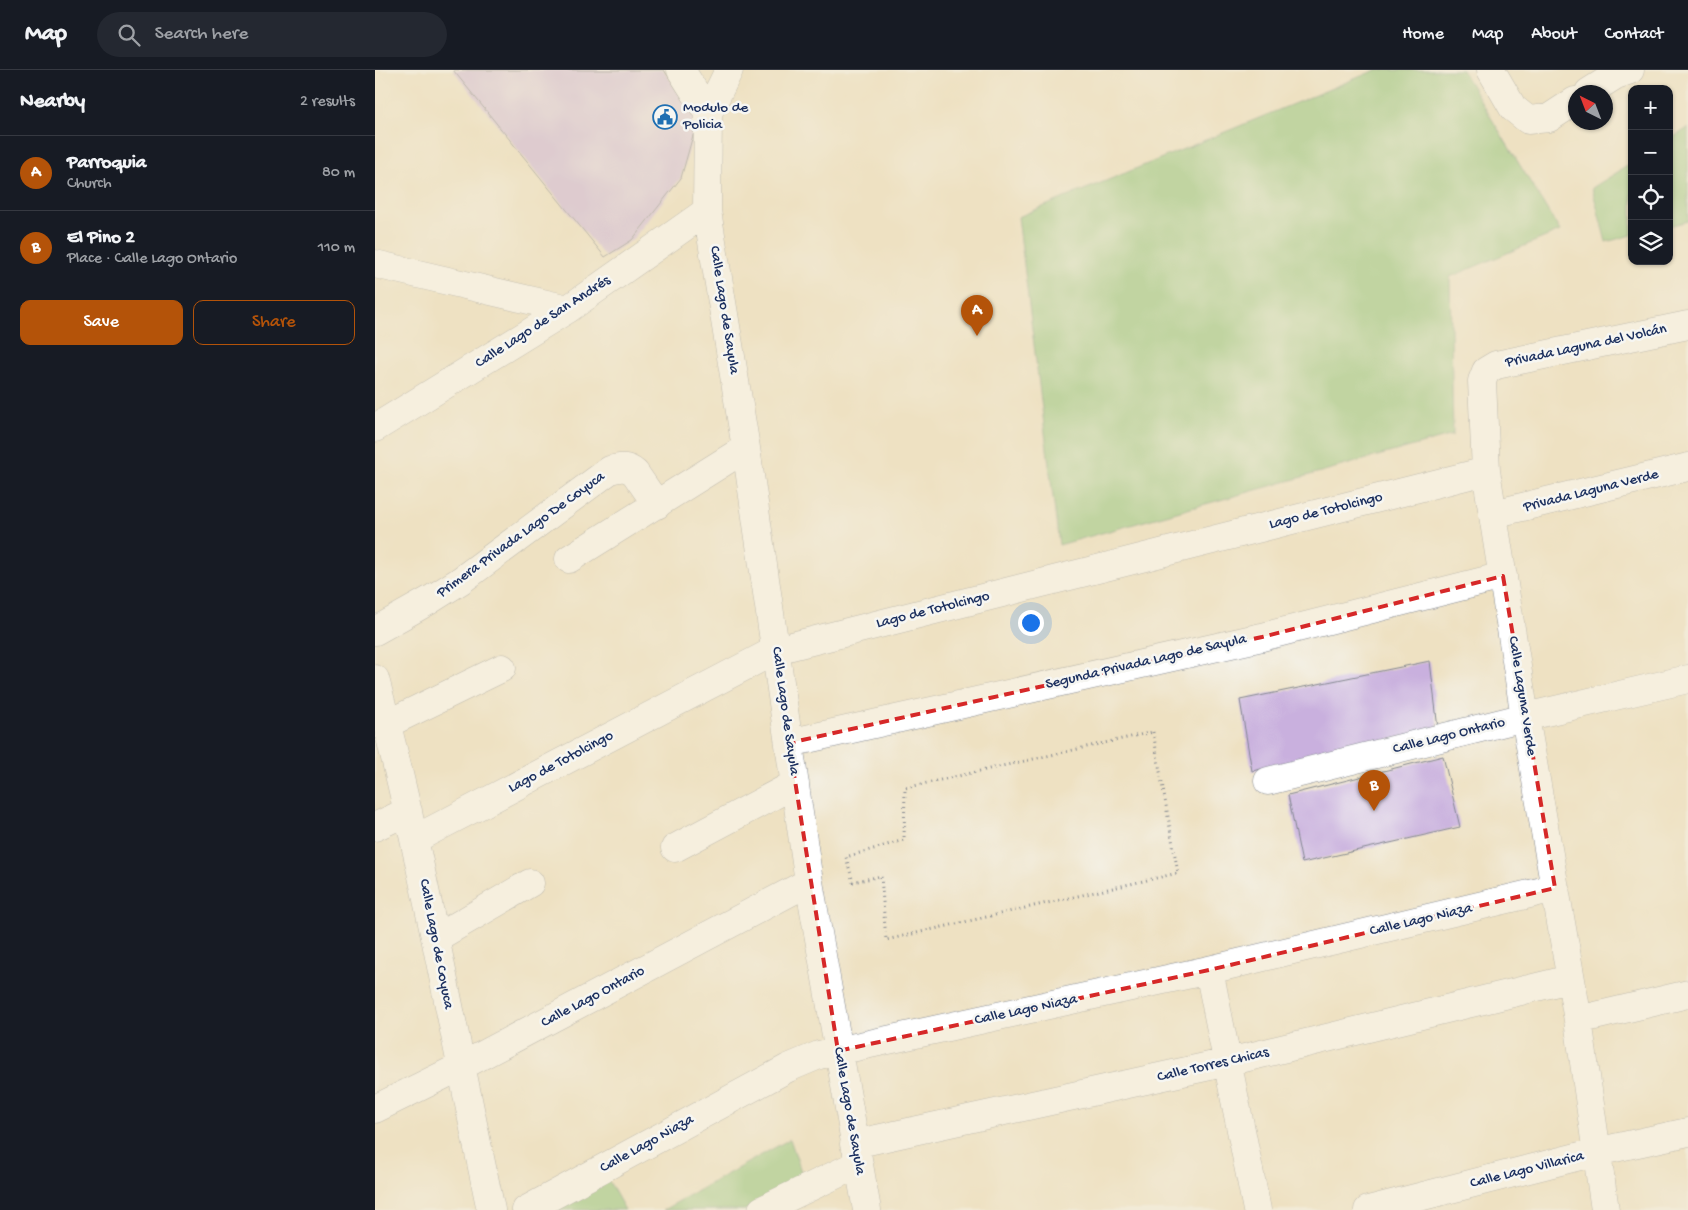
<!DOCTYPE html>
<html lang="en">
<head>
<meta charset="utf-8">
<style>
	body { margin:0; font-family:"Gochi Hand",sans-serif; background:#242831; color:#f1f3f6 }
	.controls { position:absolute; right:15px; top:15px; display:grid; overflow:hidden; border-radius:10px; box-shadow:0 1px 4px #0004 }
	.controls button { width:45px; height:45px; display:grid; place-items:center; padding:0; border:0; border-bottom:1px solid #363941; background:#171b24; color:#f1f3f6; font:25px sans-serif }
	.compass { position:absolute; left:1193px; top:15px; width:45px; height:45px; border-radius:50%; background:#171b24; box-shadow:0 1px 4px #0004; rotate:318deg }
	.you { position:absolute; left:655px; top:552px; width:18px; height:18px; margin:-12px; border:4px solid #fff; border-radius:50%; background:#1a73e8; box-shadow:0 0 0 8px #1a73e833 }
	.badge { display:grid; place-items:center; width:32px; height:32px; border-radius:50%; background:#b45309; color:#fff; font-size:16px; font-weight:700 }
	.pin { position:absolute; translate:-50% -41px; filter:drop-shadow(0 1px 2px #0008) }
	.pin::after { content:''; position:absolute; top:26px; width:18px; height:15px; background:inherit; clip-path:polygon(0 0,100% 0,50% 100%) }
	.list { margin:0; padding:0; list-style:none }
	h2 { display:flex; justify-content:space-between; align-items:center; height:65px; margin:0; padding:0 20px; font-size:21px }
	h2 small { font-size:16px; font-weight:400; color:#9ea1a6 }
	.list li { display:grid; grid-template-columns:32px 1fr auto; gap:15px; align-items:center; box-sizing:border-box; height:75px; padding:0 20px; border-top:1px solid #363941 }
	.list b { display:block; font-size:19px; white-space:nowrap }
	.list p { margin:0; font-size:16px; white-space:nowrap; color:#9ea1a6 }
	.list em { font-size:16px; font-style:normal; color:#9ea1a6 }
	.actions { display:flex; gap:10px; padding:15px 20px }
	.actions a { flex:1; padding:11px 0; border:1px solid #b45309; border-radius:10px; text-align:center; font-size:18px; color:#b45309 }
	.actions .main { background:#b45309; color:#fff }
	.icon { flex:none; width:28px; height:28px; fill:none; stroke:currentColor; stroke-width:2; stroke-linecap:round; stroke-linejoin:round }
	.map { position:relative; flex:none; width:1313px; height:1140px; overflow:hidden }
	header { display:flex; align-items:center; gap:30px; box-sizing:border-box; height:70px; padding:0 25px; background:#171b24; border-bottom:1px solid #363941 }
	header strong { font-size:24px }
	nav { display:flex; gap:28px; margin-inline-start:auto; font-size:18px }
	.search { width:350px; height:45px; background:#242831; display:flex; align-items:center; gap:12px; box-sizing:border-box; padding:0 18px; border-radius:28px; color:#9ea1a6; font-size:19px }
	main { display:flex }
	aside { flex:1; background:#171b24 }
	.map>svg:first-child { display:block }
	.green { fill:#8ac479; stroke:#527a6c }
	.building { fill:#c9b0de }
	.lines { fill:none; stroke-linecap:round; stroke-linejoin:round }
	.minor-casing { stroke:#848890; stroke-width:29 }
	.path { stroke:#848890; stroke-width:3; stroke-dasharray:1 4; stroke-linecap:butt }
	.minor { stroke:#fff; stroke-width:28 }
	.marked { fill:none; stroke:#d62828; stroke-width:4; stroke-dasharray:10 6; stroke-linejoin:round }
	.labels { text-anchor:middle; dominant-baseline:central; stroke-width:5; stroke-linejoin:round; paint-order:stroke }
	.poi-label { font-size:15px; fill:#1b2f5e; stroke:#f6f6f2; text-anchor:start }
	.street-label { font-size:15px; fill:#1b2f5e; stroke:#f6f6f2 }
</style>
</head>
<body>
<header>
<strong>Map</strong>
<div class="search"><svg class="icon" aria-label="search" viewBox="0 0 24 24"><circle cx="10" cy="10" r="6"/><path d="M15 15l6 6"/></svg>Search here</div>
<nav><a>Home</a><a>Map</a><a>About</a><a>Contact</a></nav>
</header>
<main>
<aside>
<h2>Nearby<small>2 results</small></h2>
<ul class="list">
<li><span class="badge">A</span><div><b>Parroquia</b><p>Church</p></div><em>80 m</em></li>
<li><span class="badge">B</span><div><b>El Pino 2</b><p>Place · Calle Lago Ontario</p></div><em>110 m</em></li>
</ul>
<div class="actions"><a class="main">Save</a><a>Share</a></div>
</aside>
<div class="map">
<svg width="1313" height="1140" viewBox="0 0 1313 1140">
	<rect width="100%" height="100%" fill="#f6f6f2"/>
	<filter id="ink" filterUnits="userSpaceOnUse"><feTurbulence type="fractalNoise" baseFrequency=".02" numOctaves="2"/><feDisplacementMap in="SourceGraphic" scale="10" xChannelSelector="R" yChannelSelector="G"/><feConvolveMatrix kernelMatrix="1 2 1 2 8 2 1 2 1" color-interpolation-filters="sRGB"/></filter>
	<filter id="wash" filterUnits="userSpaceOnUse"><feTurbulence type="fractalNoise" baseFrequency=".0096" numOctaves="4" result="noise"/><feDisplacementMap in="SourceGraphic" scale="20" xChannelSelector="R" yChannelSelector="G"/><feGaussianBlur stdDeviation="1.12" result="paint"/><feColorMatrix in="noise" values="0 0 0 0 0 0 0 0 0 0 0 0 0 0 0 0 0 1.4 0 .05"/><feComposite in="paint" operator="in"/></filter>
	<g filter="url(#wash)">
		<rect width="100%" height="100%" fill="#eee1c2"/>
		<!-- green -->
		<path class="green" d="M1001 0H1087L1185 161 1075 207 1078 365 684 475 643 147Z
			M1313 58V151L1294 156V70Z
			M1257 93V165L1231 172 1217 118Z
			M415 1069 429 1110 370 1140H288Z
			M232 1108 250 1140H174Z"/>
		<g id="blocks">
			<!-- building -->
			<path class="building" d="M78 0H289L322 51 306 108 257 170 230 187Z
				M1055 591 1063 659 877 701 865 630Z
				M1068 686 1085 757 927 793 913 725Z"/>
		</g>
	</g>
	<g filter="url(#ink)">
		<use href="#blocks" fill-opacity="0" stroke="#848890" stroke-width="1"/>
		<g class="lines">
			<!-- minor casing -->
			<g class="minor-casing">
				<path id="minor" d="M306 0 333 43
					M354 0 333 43 332 141 371 378 434 812 492 1140
					M1116 0 1138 38 1153 50 1174 48 1200 31
					M1214 22 1241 5 1255 0
					M0 194 193 239
					M0 358 193 239 332 141
					M1118 444 1313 397
					M194 489 371 378
					M0 561 55 530 85 511 235 400C245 397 252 396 260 403L282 435
					M0 609C47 784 78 963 116 1140
					M12 654 127 598
					M414 673 887 567 1128 506
					M893 711 1150 647 1313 609
					M0 757 33 741
					M40 769 401 580 1111 401
					M300 778 420 714
					M61 868 155 813
					M834 900 882 1140
					M1203 950 1313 924
					M0 1039 85 997 434 812
					M479 1074 853 992 1195 909
					M151 1140 413 998 444 985 834 900 1180 818
					M387 1140 483 1094
					M993 1140 1221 1082 1313 1062
					M1230 1140 1203 950 1150 647 1111 401 1107 311 1111 301 1121 295 1313 255"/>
			</g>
			<!-- path -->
			<path class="path" d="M778 662 803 803 511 870 506 806 478 812 471 787 529 770 530 718Z"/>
			<!-- minor -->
			<use href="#minor" class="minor"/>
		</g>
	</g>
	<!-- marked area -->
	<path d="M0 0H1313V1140H0ZM1128 506 1180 818 834 900 463 981 414 673 887 567Z" fill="#eee1c2" fill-opacity=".55" fill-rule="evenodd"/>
	<path class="marked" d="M1128 506 1180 818 834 900 463 981 414 673 887 567Z"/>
	<!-- icons -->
	<defs>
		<g id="civic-ring" transform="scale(1.25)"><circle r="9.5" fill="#f6f6f2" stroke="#1f6fb2" stroke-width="1.5"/><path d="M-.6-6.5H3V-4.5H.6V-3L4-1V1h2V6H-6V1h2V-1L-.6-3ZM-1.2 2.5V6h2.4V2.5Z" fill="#1f6fb2"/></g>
	</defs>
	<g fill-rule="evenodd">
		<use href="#civic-ring" x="290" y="47"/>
	</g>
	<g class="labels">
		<!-- poi labels -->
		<g class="poi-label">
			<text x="308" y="38">Modulo de<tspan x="308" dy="17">Policia</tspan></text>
		</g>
		<!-- street labels -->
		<g class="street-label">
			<text transform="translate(349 240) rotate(81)">Calle Lago de Sayula</text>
			<text transform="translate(168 252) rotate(-33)">Calle Lago de San Andrés</text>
			<text transform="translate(1211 276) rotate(-12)">Privada Laguna del Volcán</text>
			<text transform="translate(1216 421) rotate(-14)">Privada Laguna Verde</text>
			<text transform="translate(951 441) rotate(-14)">Lago de Totolcingo</text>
			<text transform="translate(146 465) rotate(-36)">Primera Privada Lago De Coyuca</text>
			<text transform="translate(558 540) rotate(-14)">Lago de Totolcingo</text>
			<text transform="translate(771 592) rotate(-13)">Segunda Privada Lago de Sayula</text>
			<text transform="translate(1147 626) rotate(81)">Calle Laguna Verde</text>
			<text transform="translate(410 641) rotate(82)">Calle Lago de Sayula</text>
			<text transform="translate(1074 666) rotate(-14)">Calle Lago Ontario</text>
			<text transform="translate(186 692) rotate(-28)">Lago de Totolcingo</text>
			<text transform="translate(1046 850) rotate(-13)">Calle Lago Niaza</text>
			<text transform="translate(61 874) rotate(79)">Calle Lago de Coyuca</text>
			<text transform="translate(218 927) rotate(-28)">Calle Lago Ontario</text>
			<text transform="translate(651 940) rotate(-12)">Calle Lago Niaza</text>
			<text transform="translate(838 995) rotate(-13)">Calle Torres Chicas</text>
			<text transform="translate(474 1041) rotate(80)">Calle Lago de Sayula</text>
			<text transform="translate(272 1074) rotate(-29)">Calle Lago Niaza</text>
			<text transform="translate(1152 1100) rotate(-14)">Calle Lago Villarica</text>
		</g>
	</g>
</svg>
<div class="controls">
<button>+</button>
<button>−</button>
<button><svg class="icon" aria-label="locate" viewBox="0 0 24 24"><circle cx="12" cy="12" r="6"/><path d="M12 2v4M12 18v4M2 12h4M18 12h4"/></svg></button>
<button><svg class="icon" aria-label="layers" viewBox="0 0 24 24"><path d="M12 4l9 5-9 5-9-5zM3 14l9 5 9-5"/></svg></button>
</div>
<svg class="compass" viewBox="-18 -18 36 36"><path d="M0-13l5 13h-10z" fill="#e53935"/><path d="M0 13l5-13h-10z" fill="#9ea1a6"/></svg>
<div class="you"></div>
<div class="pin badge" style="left:602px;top:266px">A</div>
<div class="pin badge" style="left:999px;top:741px">B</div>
</div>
</main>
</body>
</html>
